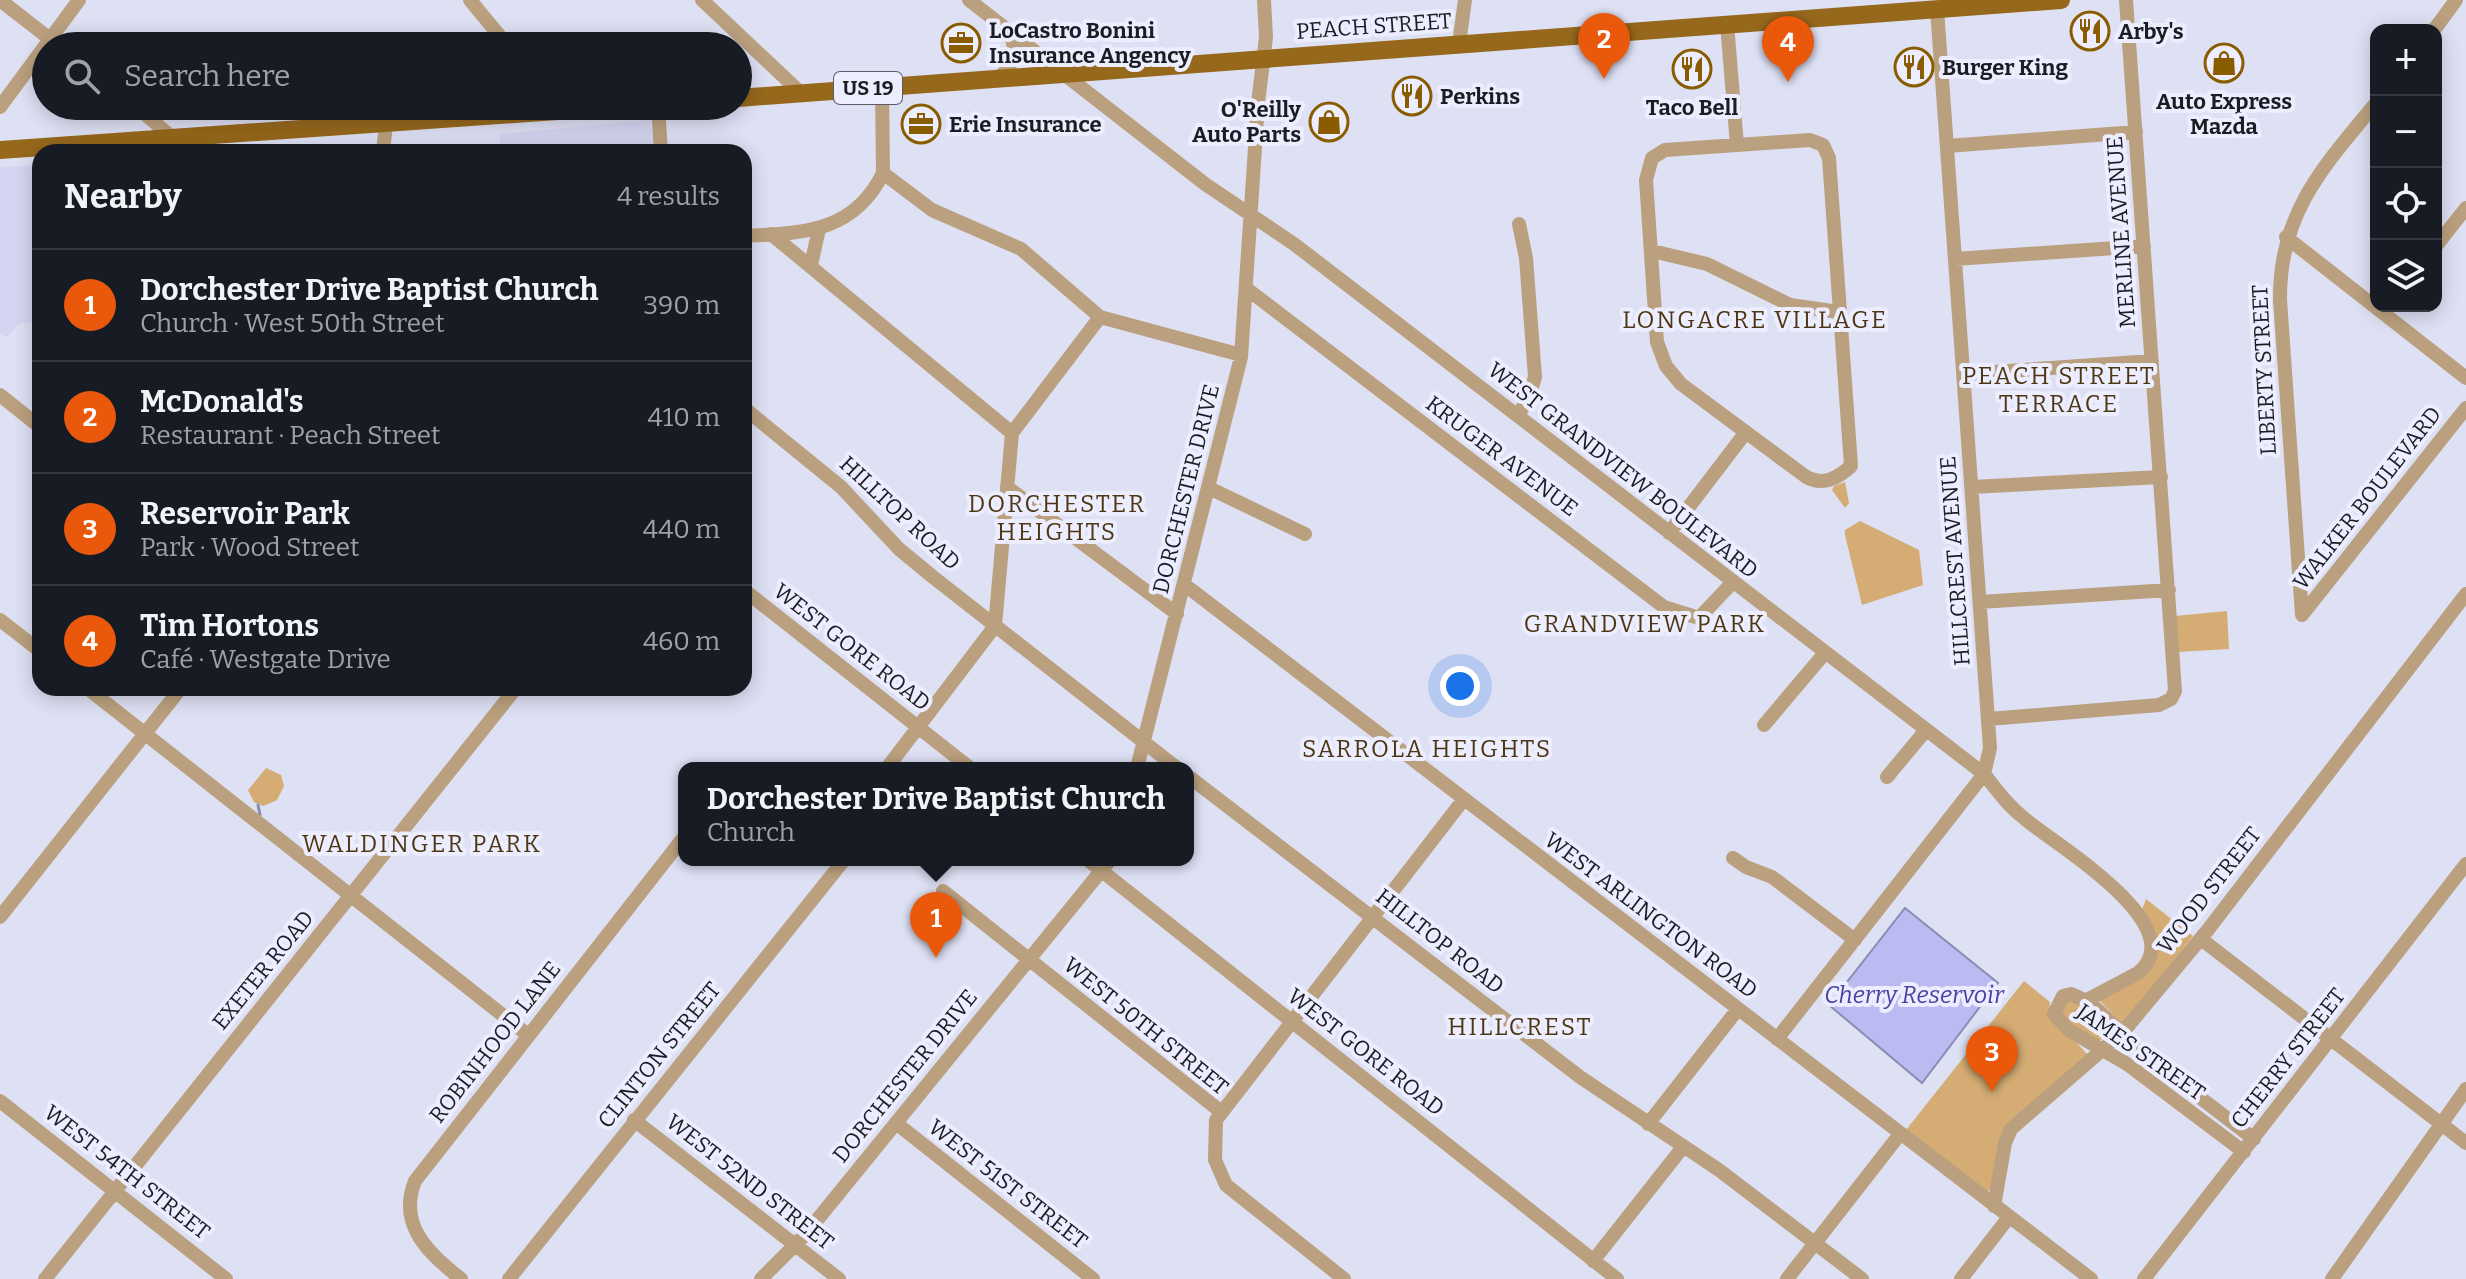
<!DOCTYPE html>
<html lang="en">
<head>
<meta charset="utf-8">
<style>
	body { margin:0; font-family:Bitter,serif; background:#20242c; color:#f1f3f6 }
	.controls { position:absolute; right:24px; top:24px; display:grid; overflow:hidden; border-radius:16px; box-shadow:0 4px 20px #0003 }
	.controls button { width:72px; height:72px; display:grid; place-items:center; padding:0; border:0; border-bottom:2px solid #363941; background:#171b24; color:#f1f3f6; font:40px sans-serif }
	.you { position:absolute; left:1460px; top:686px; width:28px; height:28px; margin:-20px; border:6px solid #fff; border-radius:50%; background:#1a73e8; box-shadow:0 0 0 12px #1a73e833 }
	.badge { display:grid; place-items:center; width:52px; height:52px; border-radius:50%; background:#ea580c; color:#fff; font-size:26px; font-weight:700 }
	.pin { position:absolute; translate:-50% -66px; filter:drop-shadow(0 2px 4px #0008) }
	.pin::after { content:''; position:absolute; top:42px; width:28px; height:24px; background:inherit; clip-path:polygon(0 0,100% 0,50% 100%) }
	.popup { position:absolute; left:678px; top:762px; width:516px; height:104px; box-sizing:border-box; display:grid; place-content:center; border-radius:16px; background:#171b24; filter:drop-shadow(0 2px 6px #0005); font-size:26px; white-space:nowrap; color:#9ea1a6 }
	.popup b { font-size:30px; color:#f1f3f6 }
	.popup::after { content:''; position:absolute; left:50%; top:100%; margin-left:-16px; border:16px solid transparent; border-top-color:#171b24 }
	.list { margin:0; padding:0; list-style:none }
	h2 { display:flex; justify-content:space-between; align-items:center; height:104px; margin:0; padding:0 32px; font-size:34px }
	h2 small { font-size:26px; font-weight:400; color:#9ea1a6 }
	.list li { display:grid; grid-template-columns:52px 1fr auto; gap:24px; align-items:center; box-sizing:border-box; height:112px; padding:0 32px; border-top:2px solid #363941 }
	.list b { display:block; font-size:30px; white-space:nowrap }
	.list p { margin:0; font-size:26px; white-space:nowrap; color:#9ea1a6 }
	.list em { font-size:26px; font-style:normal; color:#9ea1a6 }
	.icon { flex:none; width:44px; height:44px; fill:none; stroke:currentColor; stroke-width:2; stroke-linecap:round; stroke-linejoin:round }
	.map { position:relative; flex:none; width:2466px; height:1279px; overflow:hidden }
	.search { position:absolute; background:#171b24; box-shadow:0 4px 20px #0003; left:32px; top:32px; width:720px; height:88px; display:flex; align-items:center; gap:20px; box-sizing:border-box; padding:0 28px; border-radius:44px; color:#9ea1a6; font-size:30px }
	.panel { position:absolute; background:#171b24; box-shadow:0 4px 20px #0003; left:32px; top:144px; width:720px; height:552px; border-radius:24px }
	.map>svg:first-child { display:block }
	.built { fill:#d4d6f1 }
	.green { fill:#d4ac74 }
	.water { fill:#babcf1; stroke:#8b8cb3; stroke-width:2 }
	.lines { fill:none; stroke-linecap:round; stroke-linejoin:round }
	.stream { stroke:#8b8cb3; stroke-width:3 }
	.minor { stroke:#baa07e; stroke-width:14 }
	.major { stroke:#96681c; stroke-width:18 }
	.labels { text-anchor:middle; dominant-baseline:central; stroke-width:8; stroke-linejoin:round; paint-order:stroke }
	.shield { fill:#ecedfe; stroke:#5a5b65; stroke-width:2 }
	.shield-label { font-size:20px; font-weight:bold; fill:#1c1c23 }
	.street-label { font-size:22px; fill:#1c1c23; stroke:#ecedfe }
	.poi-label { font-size:22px; font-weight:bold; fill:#1c1c23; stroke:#ecedfe; text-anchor:start }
	.neighbourhood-label { font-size:24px; letter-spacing:2px; fill:#4d3612; stroke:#ecedfe }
	.water-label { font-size:24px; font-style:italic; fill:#4b41a4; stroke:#ecedfe }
</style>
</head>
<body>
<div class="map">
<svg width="2466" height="1279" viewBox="0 0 2466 1279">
	<rect width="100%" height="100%" fill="#dee0f4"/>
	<!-- built -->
	<path class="built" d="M650 120 655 152H501L499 134Z
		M40 165V321L19 324 7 337 0 334V167Z"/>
	<!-- green -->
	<path class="green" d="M1845 482 1849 503 1845 508 1832 490 1834 486Z
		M1860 521 1919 550 1923 585 1862 605 1845 535V530Z
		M2227 611 2229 649 2178 652 2175 616Z
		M266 768 281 775 284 786 277 800 263 806 254 802 248 790Z
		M2146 899 2193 936 2126 1022H2121L2098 999 2150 969 2155 930 2142 910Z
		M2024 981 2050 1002 2049 1013 2088 1055 2014 1119 1992 1187 1987 1192 1906 1130Z
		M2074 999 2107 1026 2105 1038 2097 1042 2060 1018 2059 1005Z"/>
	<!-- water -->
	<path class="water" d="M1905 908 1998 983 1922 1083 1829 1005Z"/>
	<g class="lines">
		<!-- stream -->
		<path class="stream" d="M258 805 260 815"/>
		<!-- minor -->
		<path class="minor" d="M0 0 59 46
			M470 0 508 46
			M702 0 801 93
			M969 0 1205 184 1294 244 1984 774C1997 790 2008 806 2025 819 2054 844 2195 926 2138 973L2087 1000
			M1727 24 1737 145
			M2434 30 2456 0
			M1459 44 1465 0
			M998 78C1016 64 1018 50 1008 30
			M882 87 883 173 932 210 1021 249 1100 317 1241 355
			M135 106 190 152
			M658 106 661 152
			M0 107 79 0
			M1810 140 1823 145 1829 158 1851 466C1838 478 1822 487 1805 476L1681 384 1666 366 1657 342 1646 180 1652 158 1665 150Z
			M1947 146 2136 132
			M383 152 386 124
			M771 234 1012 433
			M744 236C802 233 854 233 883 173
			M2286 237 2466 378
			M2436 246 2466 208
			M1652 251 1707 264 1790 305 1839 312
			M1955 259 2144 246
			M811 265 819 229
			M1247 289 1664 607 1699 618 1732 583
			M1964 374 2152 361
			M0 395 40 427
			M744 408 841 487 899 549 933 577 1177 768
			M1518 415 1529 398 1535 377 1526 258 1519 224
			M1007 487 1177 614
			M1972 487 2161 477
			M1209 488 1305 534
			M1669 533 1746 432
			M1185 585 2091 1279
			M744 590 970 768
			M1980 602 2169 590
			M2302 615 2280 300C2279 213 2324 166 2376 103
			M2302 615 2466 408
			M0 620 40 651
			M87 688 528 1035
			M1989 719 2159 705 2171 699 2175 691 2126 0
			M1764 725 1824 654
			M887 768 995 626 1012 433 1100 317
			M1137 768 1241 357 1258 103 1266 37 1264 0
			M1188 776 1580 1077 1719 1170 1862 1279
			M1887 777 1926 730
			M1733 858 1746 867 1772 877 1855 940
			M1088 860 1617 1279
			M943 891 1220 1111
			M0 917 181 688
			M2201 939 2466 1143
			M2123 1033 2089 1002 2071 994 2063 996 2054 1014 2070 1031 2127 1064 2244 1152
			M2120 1036 2254 1139
			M1777 1039 1984 774 1990 748 1937 9
			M0 1101 226 1279
			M634 1120 839 1279
			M896 1123 1093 1279
			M1648 1124 1738 1009
			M1994 1206 2005 1143 2011 1129 2123 1032 2207 931 2466 594
			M1593 1261 1683 1147
			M45 1279 516 688
			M461 1279C430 1254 397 1226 415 1181L684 837
			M509 1279 844 860
			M761 1279 804 1236 1110 860
			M1344 1279 1226 1185 1215 1160 1216 1120 1464 799
			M1787 1279 1900 1134
			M1961 1279 2009 1217
			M2144 1279 2466 864
			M2332 1279 2466 1089"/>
		<!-- major -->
		<path class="major" d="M738 98 2061 0
			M0 150 629 106"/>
	</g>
	<!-- icons -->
	<defs>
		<g id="restaurant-ring" transform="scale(2)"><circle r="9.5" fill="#ecedfe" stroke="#8a5c00" stroke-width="1.5"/><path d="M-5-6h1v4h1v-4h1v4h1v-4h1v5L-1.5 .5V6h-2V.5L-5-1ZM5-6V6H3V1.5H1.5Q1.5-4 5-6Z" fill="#8a5c00"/></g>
		<g id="office-ring" transform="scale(2)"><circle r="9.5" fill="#ecedfe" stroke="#8a5c00" stroke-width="1.5"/><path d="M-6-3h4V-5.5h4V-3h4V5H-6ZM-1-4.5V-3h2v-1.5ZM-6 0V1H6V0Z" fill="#8a5c00"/></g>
		<g id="shop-ring" transform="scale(2)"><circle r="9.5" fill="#ecedfe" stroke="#8a5c00" stroke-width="1.5"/><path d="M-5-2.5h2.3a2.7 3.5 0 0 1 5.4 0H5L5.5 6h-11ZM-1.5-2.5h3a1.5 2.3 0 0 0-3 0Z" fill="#8a5c00"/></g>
	</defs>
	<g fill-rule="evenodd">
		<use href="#restaurant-ring" x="2090" y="31"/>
		<use href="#office-ring" x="961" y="43"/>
		<use href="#shop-ring" x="2224" y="63"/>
		<use href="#restaurant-ring" x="1914" y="67"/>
		<use href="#restaurant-ring" x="1692" y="69"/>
		<use href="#restaurant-ring" x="1412" y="96"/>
		<use href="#shop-ring" x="1329" y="122"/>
		<use href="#office-ring" x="921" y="124"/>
	</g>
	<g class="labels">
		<!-- shield labels -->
		<rect class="shield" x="834" y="72" width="68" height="32" rx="6"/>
		<g class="shield-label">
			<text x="868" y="88">US 19</text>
		</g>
		<!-- street labels -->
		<g class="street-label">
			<text transform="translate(1374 26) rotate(-4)">PEACH STREET</text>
			<text transform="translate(2121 232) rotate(-94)">MERLINE AVENUE</text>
			<text transform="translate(2264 370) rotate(-93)">LIBERTY STREET</text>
			<text transform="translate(1502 456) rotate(37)">KRUGER AVENUE</text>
			<text transform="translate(1623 470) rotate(38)">WEST GRANDVIEW BOULEVARD</text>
			<text transform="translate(1186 489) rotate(-76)">DORCHESTER DRIVE</text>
			<text transform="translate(2367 498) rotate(-52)">WALKER BOULEVARD</text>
			<text transform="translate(900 513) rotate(43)">HILLTOP ROAD</text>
			<text transform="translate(1955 561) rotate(-94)">HILLCREST AVENUE</text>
			<text transform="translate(852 647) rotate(38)">WEST GORE ROAD</text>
			<text transform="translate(2209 890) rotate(-52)">WOOD STREET</text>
			<text transform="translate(1651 915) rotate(37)">WEST ARLINGTON ROAD</text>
			<text transform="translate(1440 941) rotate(38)">HILLTOP ROAD</text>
			<text transform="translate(263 970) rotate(-51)">EXETER ROAD</text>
			<text transform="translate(1146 1026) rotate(39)">WEST 50TH STREET</text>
			<text transform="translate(495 1042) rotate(-52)">ROBINHOOD LANE</text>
			<text transform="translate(1366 1052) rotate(38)">WEST GORE ROAD</text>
			<text transform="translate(2141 1052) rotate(35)">JAMES STREET</text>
			<text transform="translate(659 1055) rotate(-51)">CLINTON STREET</text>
			<text transform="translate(2288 1058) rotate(-52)">CHERRY STREET</text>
			<text transform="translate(905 1076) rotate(-51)">DORCHESTER DRIVE</text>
			<text transform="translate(127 1172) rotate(38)">WEST 54TH STREET</text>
			<text transform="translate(750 1182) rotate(38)">WEST 52ND STREET</text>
			<text transform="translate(1008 1184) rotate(38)">WEST 51ST STREET</text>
		</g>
		<!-- poi labels -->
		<g class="poi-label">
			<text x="989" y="30">LoCastro Bonini<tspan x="989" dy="25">Insurance Angency</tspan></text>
			<text x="2118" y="31">Arby's</text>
			<text x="1942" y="67">Burger King</text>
			<text x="1440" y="96">Perkins</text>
			<text x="2224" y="101" text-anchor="middle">Auto Express<tspan x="2224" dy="25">Mazda</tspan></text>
			<text x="1692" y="107" text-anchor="middle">Taco Bell</text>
			<text x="1301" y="109" text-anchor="end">O'Reilly<tspan x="1301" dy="25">Auto Parts</tspan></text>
			<text x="949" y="124">Erie Insurance</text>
		</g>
		<!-- neighbourhood labels -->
		<g class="neighbourhood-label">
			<text x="1755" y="320">LONGACRE VILLAGE</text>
			<text x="2059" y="376">PEACH STREET<tspan x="2059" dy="28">TERRACE</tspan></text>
			<text x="1057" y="504">DORCHESTER<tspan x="1057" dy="28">HEIGHTS</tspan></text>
			<text x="1645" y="624">GRANDVIEW PARK</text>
			<text x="1427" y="749">SARROLA HEIGHTS</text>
			<text x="422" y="844">WALDINGER PARK</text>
			<text x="1520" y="1027">HILLCREST</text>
		</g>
		<!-- water labels -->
		<g class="water-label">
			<text x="1914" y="995">Cherry Reservoir</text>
		</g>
	</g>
</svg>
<div class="controls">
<button>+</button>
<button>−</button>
<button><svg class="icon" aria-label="locate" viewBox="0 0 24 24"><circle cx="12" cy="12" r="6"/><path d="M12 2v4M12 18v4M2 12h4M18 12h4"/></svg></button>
<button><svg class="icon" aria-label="layers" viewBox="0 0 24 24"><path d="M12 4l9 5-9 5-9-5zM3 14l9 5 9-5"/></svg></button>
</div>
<div class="you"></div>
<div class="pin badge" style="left:936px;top:958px">1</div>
<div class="popup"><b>Dorchester Drive Baptist Church</b>Church</div>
<div class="pin badge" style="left:1604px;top:79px">2</div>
<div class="pin badge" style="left:1992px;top:1092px">3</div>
<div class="pin badge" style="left:1788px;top:82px">4</div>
<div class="search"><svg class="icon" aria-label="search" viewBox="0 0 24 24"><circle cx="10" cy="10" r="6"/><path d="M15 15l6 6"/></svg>Search here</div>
<section class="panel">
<h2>Nearby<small>4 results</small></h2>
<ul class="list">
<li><span class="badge">1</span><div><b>Dorchester Drive Baptist Church</b><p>Church · West 50th Street</p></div><em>390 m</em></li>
<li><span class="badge">2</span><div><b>McDonald's</b><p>Restaurant · Peach Street</p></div><em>410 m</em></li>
<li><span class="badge">3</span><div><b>Reservoir Park</b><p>Park · Wood Street</p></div><em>440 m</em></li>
<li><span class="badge">4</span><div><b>Tim Hortons</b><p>Café · Westgate Drive</p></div><em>460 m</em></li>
</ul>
</section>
</div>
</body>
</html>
